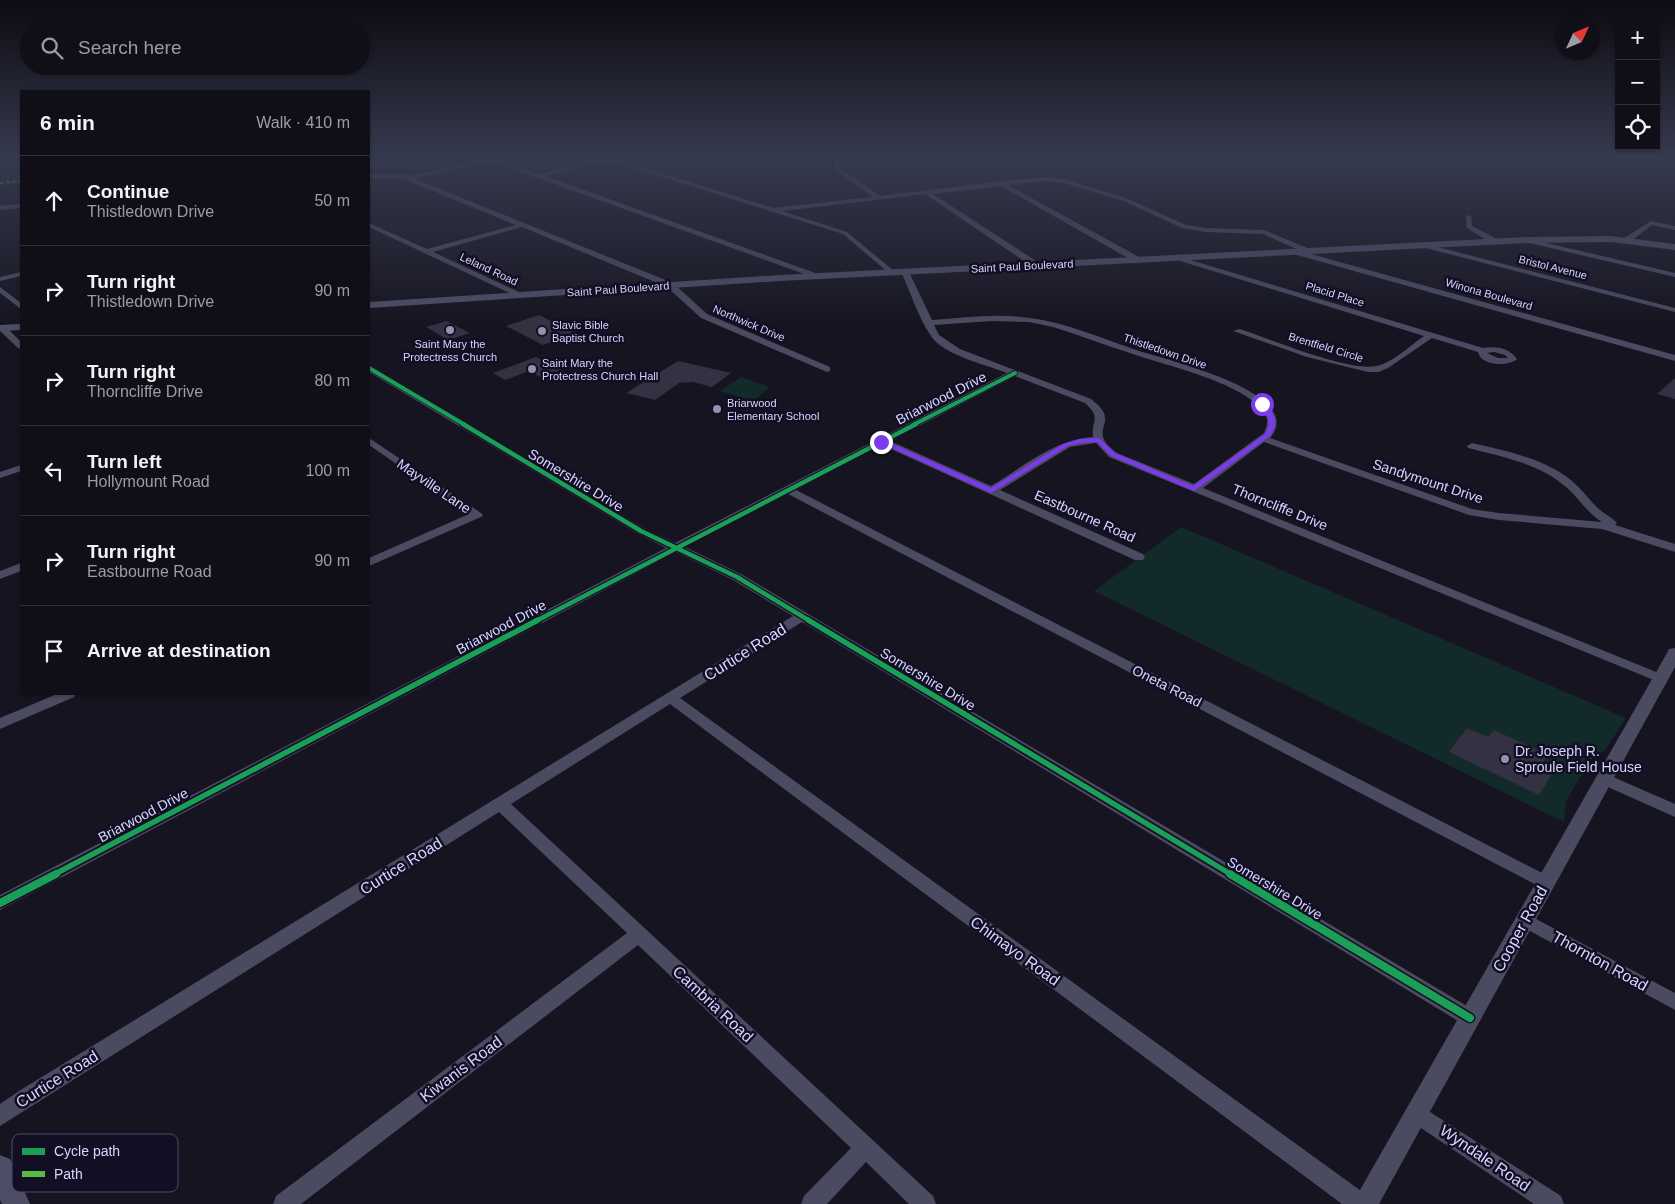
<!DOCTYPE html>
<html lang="en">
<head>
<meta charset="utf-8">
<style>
	body { margin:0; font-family:Helvetica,sans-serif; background:#1e1d25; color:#f1f3f6 }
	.controls { position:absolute; right:15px; top:15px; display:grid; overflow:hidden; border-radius:0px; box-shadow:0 1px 4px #0004 }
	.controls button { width:45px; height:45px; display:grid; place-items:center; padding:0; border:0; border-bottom:1px solid #302f37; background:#100f18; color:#f1f3f6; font:25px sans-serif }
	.compass { position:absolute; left:1555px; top:15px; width:45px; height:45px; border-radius:50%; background:#100f18; box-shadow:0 1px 4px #0004; rotate:46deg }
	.stop { position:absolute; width:15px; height:15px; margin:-11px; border:4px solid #7c3aed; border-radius:50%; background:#fff }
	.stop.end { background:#7c3aed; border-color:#fff; box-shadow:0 1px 5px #0008 }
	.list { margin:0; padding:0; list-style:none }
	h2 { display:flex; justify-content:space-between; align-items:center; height:65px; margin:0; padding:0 20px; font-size:21px }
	h2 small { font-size:16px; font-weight:400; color:#9c9ca2 }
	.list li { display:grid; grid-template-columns:32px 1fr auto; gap:15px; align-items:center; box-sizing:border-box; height:90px; padding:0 20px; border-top:1px solid #302f37 }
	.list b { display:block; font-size:19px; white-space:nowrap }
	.list p { margin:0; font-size:16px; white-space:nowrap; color:#9c9ca2 }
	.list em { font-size:16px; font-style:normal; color:#9c9ca2 }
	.icon { flex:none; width:28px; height:28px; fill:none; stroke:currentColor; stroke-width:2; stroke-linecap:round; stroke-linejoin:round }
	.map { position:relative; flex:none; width:1675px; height:1204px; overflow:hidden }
	.search { position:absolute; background:#100f18; box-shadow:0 1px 4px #0004; left:20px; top:20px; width:350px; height:55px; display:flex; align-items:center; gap:12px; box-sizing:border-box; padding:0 18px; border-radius:28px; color:#9c9ca2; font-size:19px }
	.panel { position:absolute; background:#100f18; box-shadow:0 1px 4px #0004; left:20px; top:90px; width:350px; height:605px; border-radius:0px }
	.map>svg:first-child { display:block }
	.green { fill:#132a2a }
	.building { fill:#343242 }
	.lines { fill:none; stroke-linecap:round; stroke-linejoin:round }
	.minor { fill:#4a4a60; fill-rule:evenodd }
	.tertiary { fill:#4a4a60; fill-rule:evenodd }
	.secondary { fill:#4d4d66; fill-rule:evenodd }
	.quiet { stroke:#58b947; stroke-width:2; stroke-dasharray:4 2; stroke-linecap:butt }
	.cycleway-far3-casing { stroke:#120f25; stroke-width:5.5 }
	.cycleway-far2-casing { stroke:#120f25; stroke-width:7 }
	.cycleway-far1-casing { stroke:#120f25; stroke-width:9 }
	.cycleway-casing { stroke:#120f25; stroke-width:11 }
	.cycleway-far3 { stroke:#1a9f57; stroke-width:4 }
	.cycleway-far2 { stroke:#1a9f57; stroke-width:4.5 }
	.cycleway-far1 { stroke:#1a9f57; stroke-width:5.5 }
	.cycleway { stroke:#1a9f57; stroke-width:8 }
	.route { fill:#7c3aed }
	.poi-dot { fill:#9391b0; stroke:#120f25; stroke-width:2 }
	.labels { text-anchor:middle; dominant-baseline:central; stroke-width:5; stroke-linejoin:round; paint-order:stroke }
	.far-street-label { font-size:11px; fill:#d7d5fe; stroke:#120f25 }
	.far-poi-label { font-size:11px; fill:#d7d5fe; stroke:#120f25; text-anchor:start }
	.street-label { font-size:14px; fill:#d7d5fe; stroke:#120f25 }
	.poi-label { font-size:14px; fill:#d7d5fe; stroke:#120f25; text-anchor:start }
	.near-street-label { font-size:16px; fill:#d7d5fe; stroke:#120f25 }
	.key { fill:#120f25; stroke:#4d4a66; stroke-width:1 }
	.key-label { font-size:14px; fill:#d7d5fe }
</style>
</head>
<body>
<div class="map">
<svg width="1675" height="1204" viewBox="0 0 1675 1204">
	<rect width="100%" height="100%" fill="#161420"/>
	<!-- green -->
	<path class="green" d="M0 158H21V183L0 185Z
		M741 377 770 387 753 401 720 391Z
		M1181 527 1626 718 1606 749 1590 760 1566 801 1564 822 1094 591Z"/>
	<!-- building -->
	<path class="building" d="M539 315 565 328 576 333 543 345 506 326Z
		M447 321 456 326 470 333 448 340 426 327Z
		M536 357 570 375 550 382 529 371 505 380 493 373Z
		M678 361 731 373 712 387 693 382 679 383 655 400 626 393Z
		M1675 378V399L1657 394Z
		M1467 728 1488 737 1494 730 1548 755 1543 762 1556 768 1539 795 1449 752Z"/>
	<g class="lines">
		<!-- minor -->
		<path class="minor" d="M486 158H494L539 174 603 158H613L773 208 873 197 834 169 835 158H841L839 167 880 196 1000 181 1045 177 1064 179 1128 199 1186 225 1206 228 1264 230 1312 250 1311 254 1675 355V361L1297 255V251H1301L1263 234 1206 232 1182 228 1124 201 1063 183 1045 181 1008 185 1141 258V262H1135L1001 186 933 194 1039 263V267H1033L925 194 782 211 847 232 894 271 895 273 891 275 843 234 608 160 545 176 821 275V279H818L491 161 415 179 673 283 707 314 830 367V371L827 372 701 318 667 287 522 227 433 252 521 293V297H518L369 227V223L371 224 427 249 516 225 404 179 369 178V174L415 175Z
			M21 204V208L0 210V206Z
			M1466 215 1471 216 1472 226 1499 240V244H1493L1467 228Z
			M1651 221 1675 226V230L1652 225 1630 242H1624V238Z
			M1525 238 1675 273V277L1525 242Z
			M1422 243 1675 308V312L1422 247Z
			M1177 256 1483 348C1497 346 1509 348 1517 359 1508 367 1481 366 1478 352L1432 338 1388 368 1379 372H1368L1307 357 1233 331 1240 329C1270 339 1348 372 1376 366 1391 364 1412 344 1424 336L1177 260ZM1494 352 1505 355 1508 358H1498L1487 353Z
			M902 270 909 272 932 320C964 318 998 313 1030 318 1068 323 1103 339 1139 351 1164 359 1309 393 1270 438L1472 509 1499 513 1602 522C1587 513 1579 498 1566 487 1539 463 1502 457 1468 448L1467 446 1472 443C1506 451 1544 458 1572 481 1582 489 1589 500 1599 509 1604 514 1612 517 1617 523L1615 525 1675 544V552L1602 529 1499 520 1469 515 1264 442 1203 488 1666 676 1668 679 1666 682 1661 683 1109 457 1096 443 1070 447 1000 490 1143 554 1145 557 1143 560H1135L882 445 796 490 1552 878 1554 883 1552 888 1546 890 788 494 685 547 741 574 1477 1012 1479 1018 1477 1024 1470 1026 1463 1024 802 622 680 698 1368 1196 1371 1204H1342L670 704 511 804 933 1196 936 1204H909L866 1162 827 1204H801L804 1196 851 1148 638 945 301 1204H273L276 1196 627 933 499 812 0 1126V1104L19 1091 793 616 733 580 676 552 0 910V895L666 548 637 533 369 372V365L645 529 675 543 1007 373C987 365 943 355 931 336 918 317 911 293 901 272ZM992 321 1029 322 1053 327C1080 335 1106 346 1133 354 1167 366 1242 382 1264 412 1269 419 1267 426 1264 433L1194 484 1117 453C1109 447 1101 441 1103 430 1103 426 1106 422 1105 418 1105 410 1097 404 1091 399L960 349 939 335 934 325ZM1015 376 1085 403C1102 418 1091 420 1093 437 1055 439 1023 467 991 486L890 441Z
			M21 272V276L0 281V277Z
			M0 287 21 303V309L0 293Z
			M0 326H5L21 342V349L18 348 0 331Z
			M369 438 481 513 483 515 481 517 369 566V558L469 514 369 445Z
			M21 465V471L0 478V472Z
			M21 563V571L0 579V571Z
			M57 694H76L74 697 0 729V718Z
			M1604 773 1675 804V817L1599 783 1596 779 1599 775Z
			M1525 913 1675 993V1010L1519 925 1516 920 1519 915Z
			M1416 1103 1561 1196 1564 1204H1534L1409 1120 1406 1113 1409 1106Z"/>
		<!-- tertiary -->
		<path class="tertiary" d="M1675 648V667L1379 1204H1352L1667 653 1669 649Z"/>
		<!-- secondary -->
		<path class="secondary" d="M1611 236 1675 244V250L1611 242 1528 243 780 281 369 308V302L780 275 1528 237Z
			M21 324V330L0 331V325Z
			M0 1155 10 1159 30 1204H2L0 1200Z"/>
		<!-- quiet -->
		<path class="quiet" d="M0 183 21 181"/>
		<!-- cycleway-far3 casing -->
		<g class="cycleway-far3-casing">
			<path id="cycleway-far3" d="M369 368 465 425
				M913 425 1015 373"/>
		</g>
		<!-- cycleway-far2 casing -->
		<g class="cycleway-far2-casing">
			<path id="cycleway-far2" d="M463 424 641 531 737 577 810 621
				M536 621 916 424"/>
		</g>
		<!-- cycleway-far1 casing -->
		<g class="cycleway-far1-casing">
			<path id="cycleway-far1" d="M808 620 1232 875
				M53 875 538 620"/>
		</g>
		<!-- cycleway casing -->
		<g class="cycleway-casing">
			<path id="cycleway" d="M1230 874 1470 1018
				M0 903 56 874"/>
		</g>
		<!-- cycleway-far3 -->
		<use href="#cycleway-far3" class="cycleway-far3"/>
		<!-- cycleway-far2 -->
		<use href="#cycleway-far2" class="cycleway-far2"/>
		<!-- cycleway-far1 -->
		<use href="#cycleway-far1" class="cycleway-far1"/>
		<!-- cycleway -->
		<use href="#cycleway" class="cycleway"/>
	</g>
	<!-- sky -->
	<linearGradient id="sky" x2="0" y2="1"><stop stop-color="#0c0b12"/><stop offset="0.48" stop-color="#363a4e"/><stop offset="1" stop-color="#363a4e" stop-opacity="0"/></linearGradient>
	<rect width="1675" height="326" fill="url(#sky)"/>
	<!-- route -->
	<path class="route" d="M1260 402H1264C1275 417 1280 419 1270 436L1194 491 1111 456 1097 442 1081 443 1068 446 991 493 878 442 884 440 991 488 1063 444 1080 439 1099 438 1115 453 1193 486 1265 434C1275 416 1263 417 1260 402Z"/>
	<!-- markers -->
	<g class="poi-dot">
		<circle cx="450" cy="330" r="5"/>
		<circle cx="542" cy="331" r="5"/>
		<circle cx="532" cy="369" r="5"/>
		<circle cx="717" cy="409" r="5"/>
		<circle cx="1505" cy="759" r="5"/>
	</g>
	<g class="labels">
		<!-- far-street labels -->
		<g class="far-street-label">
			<text transform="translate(1022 266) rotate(-3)">Saint Paul Boulevard</text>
			<text transform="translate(1553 267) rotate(14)">Bristol Avenue</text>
			<text transform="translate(489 269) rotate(25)">Leland Road</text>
			<text transform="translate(618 289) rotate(-4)">Saint Paul Boulevard</text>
			<text transform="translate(1335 294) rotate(17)">Placid Place</text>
			<text transform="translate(1489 294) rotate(16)">Winona Boulevard</text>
			<text transform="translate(749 323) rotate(23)">Northwick Drive</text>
			<text transform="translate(1326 347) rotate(17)">Brentfield Circle</text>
			<text transform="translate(1165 351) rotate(19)">Thistledown Drive</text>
		</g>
		<!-- far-poi labels -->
		<g class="far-poi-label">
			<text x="552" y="325">Slavic Bible<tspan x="552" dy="13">Baptist Church</tspan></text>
			<text x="450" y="344" text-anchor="middle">Saint Mary the<tspan x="450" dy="13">Protectress Church</tspan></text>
			<text x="542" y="363">Saint Mary the<tspan x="542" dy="13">Protectress Church Hall</tspan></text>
			<text x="727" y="403">Briarwood<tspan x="727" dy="13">Elementary School</tspan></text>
		</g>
		<!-- street labels -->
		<g class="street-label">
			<text transform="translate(941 398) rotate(-27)">Briarwood Drive</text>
			<text transform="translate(576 480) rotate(31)">Somershire Drive</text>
			<text transform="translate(1428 481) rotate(18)">Sandymount Drive</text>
			<text transform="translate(434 486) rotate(34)">Mayville Lane</text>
			<text transform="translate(1280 507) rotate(22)">Thorncliffe Drive</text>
			<text transform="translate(1085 516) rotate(24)">Eastbourne Road</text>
			<text transform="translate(501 627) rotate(-28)">Briarwood Drive</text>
			<text transform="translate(928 679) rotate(31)">Somershire Drive</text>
			<text transform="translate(1167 686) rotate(27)">Oneta Road</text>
			<text transform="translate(143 815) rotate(-28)">Briarwood Drive</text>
			<text transform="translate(1275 888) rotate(31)">Somershire Drive</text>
		</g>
		<!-- poi labels -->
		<g class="poi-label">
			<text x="1515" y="751">Dr. Joseph R.<tspan x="1515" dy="16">Sproule Field House</tspan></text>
		</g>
		<!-- near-street labels -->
		<g class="near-street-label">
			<text transform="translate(745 652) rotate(-32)">Curtice Road</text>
			<text transform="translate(401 866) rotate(-32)">Curtice Road</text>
			<text transform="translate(1520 929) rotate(-61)">Cooper Road</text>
			<text transform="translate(1015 951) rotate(36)">Chimayo Road</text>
			<text transform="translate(1600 961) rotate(29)">Thornton Road</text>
			<text transform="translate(713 1004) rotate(43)">Cambria Road</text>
			<text transform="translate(461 1069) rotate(-37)">Kiwanis Road</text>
			<text transform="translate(57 1079) rotate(-32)">Curtice Road</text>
			<text transform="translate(1485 1158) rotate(34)">Wyndale Road</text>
		</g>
	</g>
	<!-- legend -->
	<rect x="12" y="1134" width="166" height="58" rx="8" class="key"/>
	<rect x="22" y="1148" width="23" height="7" fill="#1a9f57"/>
	<rect x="22" y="1171" width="23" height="6" fill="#58b947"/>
	<g class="key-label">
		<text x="54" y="1156">Cycle path</text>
		<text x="54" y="1179">Path</text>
	</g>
</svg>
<div class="controls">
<button>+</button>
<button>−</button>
<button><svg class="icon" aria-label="locate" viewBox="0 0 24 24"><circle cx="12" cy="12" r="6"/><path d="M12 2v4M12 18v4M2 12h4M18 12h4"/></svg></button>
</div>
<svg class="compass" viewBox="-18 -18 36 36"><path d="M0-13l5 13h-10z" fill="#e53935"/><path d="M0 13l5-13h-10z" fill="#9c9ca2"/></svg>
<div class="stop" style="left:1262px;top:404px"></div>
<div class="stop end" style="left:881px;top:442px"></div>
<div class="search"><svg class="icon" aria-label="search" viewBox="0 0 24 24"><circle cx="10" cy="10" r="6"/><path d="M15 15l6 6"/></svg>Search here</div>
<section class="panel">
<h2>6 min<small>Walk · 410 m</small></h2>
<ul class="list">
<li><svg class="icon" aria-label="ahead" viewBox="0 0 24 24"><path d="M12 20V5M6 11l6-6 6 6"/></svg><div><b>Continue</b><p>Thistledown Drive</p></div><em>50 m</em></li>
<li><svg class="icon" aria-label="right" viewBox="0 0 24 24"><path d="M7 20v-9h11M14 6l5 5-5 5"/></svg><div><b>Turn right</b><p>Thistledown Drive</p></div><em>90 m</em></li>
<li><svg class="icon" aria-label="right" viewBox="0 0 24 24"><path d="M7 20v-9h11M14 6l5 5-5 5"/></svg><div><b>Turn right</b><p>Thorncliffe Drive</p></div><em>80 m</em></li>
<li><svg class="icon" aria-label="left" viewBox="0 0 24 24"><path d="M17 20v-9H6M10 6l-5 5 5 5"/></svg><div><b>Turn left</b><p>Hollymount Road</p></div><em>100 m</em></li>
<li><svg class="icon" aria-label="right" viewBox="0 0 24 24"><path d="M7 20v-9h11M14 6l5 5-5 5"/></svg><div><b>Turn right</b><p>Eastbourne Road</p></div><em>90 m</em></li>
<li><svg class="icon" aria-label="arrive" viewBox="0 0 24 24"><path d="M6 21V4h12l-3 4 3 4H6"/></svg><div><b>Arrive at destination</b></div></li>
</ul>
</section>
</div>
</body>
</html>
